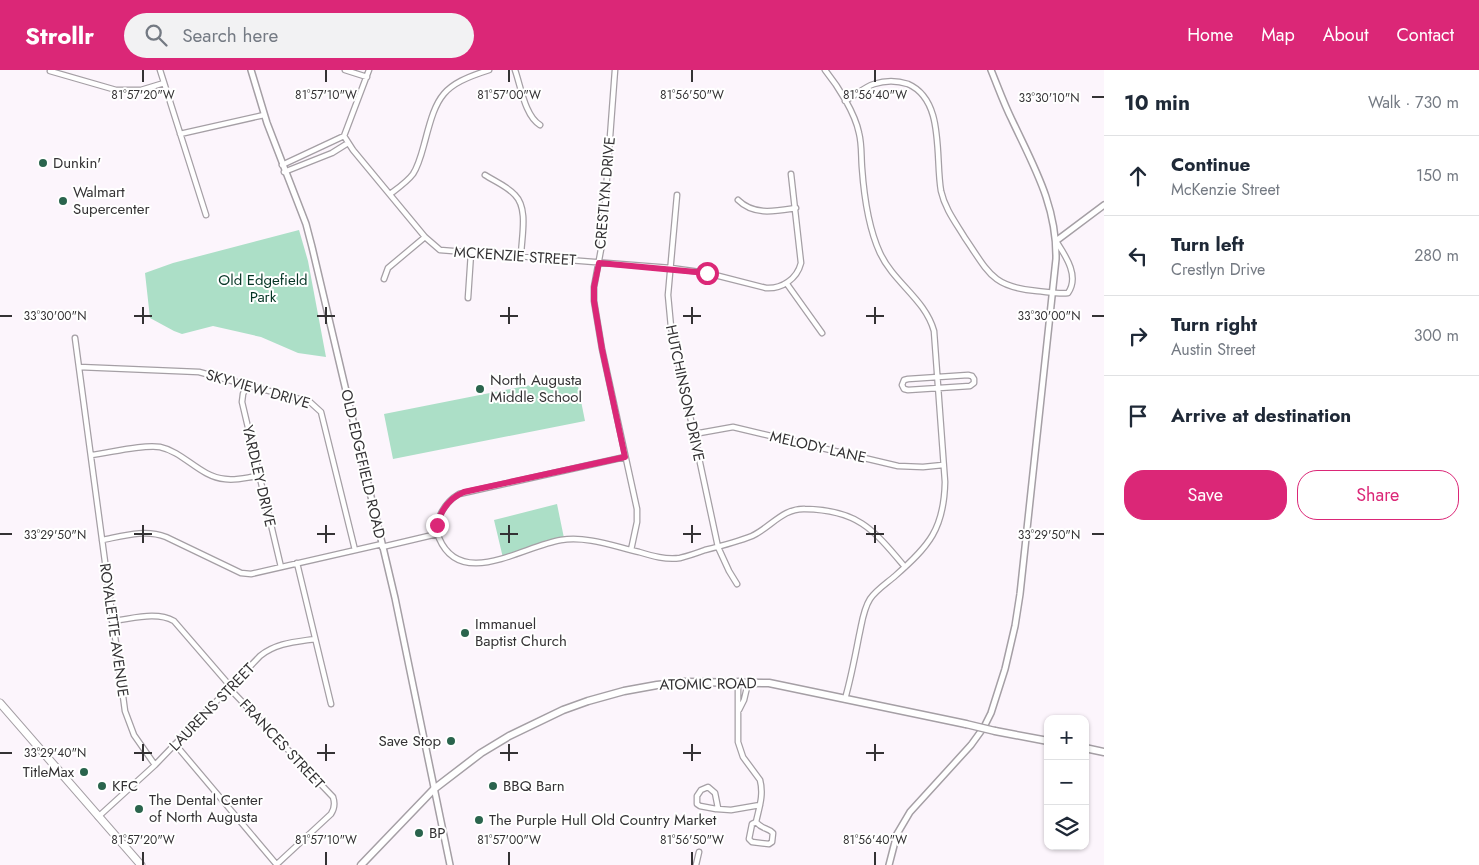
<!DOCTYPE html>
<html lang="en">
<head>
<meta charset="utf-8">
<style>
	body { margin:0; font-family:Jost,sans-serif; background:#f2f2f3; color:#1f2937 }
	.controls { position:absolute; right:15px; bottom:15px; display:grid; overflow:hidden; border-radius:10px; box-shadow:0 1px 4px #0004 }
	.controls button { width:45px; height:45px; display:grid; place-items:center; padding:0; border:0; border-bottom:1px solid #e0e1e3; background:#fff; color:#1f2937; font:25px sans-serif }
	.stop { position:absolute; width:15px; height:15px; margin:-11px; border:4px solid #db2777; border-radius:50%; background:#fff }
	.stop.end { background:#db2777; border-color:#fff; box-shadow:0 1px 5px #0008 }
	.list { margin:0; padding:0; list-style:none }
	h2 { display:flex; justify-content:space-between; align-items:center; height:65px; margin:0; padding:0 20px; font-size:21px }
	h2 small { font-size:16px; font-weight:400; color:#747a83 }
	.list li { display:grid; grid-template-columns:32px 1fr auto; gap:15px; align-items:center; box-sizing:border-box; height:80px; padding:0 20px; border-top:1px solid #e0e1e3 }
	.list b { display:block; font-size:19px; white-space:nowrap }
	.list p { margin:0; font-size:16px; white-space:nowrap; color:#747a83 }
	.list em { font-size:16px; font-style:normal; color:#747a83 }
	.actions { display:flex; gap:10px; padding:15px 20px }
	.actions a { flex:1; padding:11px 0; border:1px solid #db2777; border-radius:20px; text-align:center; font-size:18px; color:#db2777 }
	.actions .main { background:#db2777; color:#fff }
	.icon { flex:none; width:28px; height:28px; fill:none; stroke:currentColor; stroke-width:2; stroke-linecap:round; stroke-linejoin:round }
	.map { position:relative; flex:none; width:1104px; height:795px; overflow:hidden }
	header { display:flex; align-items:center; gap:30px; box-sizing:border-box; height:70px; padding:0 25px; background:#db2777; color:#fff }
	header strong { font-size:24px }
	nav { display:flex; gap:28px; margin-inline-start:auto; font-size:18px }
	.search { width:350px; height:45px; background:#f2f2f3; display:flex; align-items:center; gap:12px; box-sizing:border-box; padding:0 18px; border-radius:28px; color:#747a83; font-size:19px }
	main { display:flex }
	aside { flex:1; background:#fff }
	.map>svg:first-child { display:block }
	.green { fill:#acdfc7 }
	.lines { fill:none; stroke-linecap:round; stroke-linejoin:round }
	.minor-casing { stroke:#a59fa5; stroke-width:7 }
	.tertiary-casing { stroke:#a59fa5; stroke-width:8 }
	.secondary-casing { stroke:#a59fa5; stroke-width:9 }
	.primary-casing { stroke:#a59fa5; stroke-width:9 }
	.minor { stroke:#fff; stroke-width:4.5 }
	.tertiary { stroke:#fff; stroke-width:5 }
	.secondary { stroke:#fff; stroke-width:6 }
	.primary { stroke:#fff; stroke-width:7 }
	.secondary-bridge-casing { stroke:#a59fa5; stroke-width:9; stroke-linecap:butt }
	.secondary-bridge { stroke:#fff; stroke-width:6 }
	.route { stroke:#db2777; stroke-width:6 }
	.ticks { fill:none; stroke:#343234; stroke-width:2 }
	.poi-dot { fill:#2a644d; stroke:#fff; stroke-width:2 }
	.labels { text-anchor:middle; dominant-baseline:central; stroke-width:4; stroke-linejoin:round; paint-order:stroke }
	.poi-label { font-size:15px; fill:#343234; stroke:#fff; text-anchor:start }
	.street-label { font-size:15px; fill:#343234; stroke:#fff }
	.park-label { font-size:15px; fill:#053525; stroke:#fff }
	.ticks-label { font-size:12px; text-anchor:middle; fill:#343234; stroke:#fff; stroke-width:4; stroke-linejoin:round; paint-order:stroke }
</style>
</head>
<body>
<header>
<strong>Strollr</strong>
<div class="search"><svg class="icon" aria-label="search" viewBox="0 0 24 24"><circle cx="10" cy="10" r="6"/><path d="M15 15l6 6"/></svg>Search here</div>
<nav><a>Home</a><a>Map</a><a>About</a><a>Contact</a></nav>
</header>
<main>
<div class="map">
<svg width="1104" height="795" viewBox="0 0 1104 795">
	<rect width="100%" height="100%" fill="#fcf5fc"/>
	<!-- green -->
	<path class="green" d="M299 160 308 191 326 287 298 283 261 267 213 256 182 264 174 261 150 248 145 203 173 193Z
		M576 306 585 351 393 389 384 344Z
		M557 434 564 468 503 488 494 450Z"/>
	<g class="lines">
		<!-- minor casing -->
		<g class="minor-casing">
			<path id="minor" d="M160 0 206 145
				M345 0 367 7
				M369 0 344 66 353 80 425 167 440 180 671 198 707 203 766 218C782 219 797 209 801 193L791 104
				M515 0C521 17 525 46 540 55
				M615 0 602 174 594 217V231L602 279 637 439V452L631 480
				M825 0C838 16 855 43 859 63 862 75 861 86 862 98 864 126 868 157 880 183 894 213 925 229 934 261L945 412C944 459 929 476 895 506 887 513 876 520 870 529 863 540 862 553 859 566 855 587 851 608 845 629
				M50 1 116 20H141L164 13
				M845 31C855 26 864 17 874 14 886 10 896 10 908 14 945 30 935 87 941 121 945 139 956 153 965 168 989 203 992 217 1037 221 1048 222 1058 224 1068 223 1080 206 1065 185 1056 171
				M180 64 264 45
				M282 95 344 66
				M284 102 332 83 348 73
				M485 105C494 111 507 116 515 125 529 139 521 169 521 187
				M390 124C398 118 407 112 413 104 419 95 422 82 425 71 437 25 442 15 489 0
				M677 125 668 225 671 257 718 477 729 501 737 514
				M738 130C754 146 776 141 796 138
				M384 209 388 198 425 167
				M787 214 822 263
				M468 228 471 183
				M75 268 125 641 134 665 155 695
				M79 297 199 302 310 332 321 342 355 480
				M968 305 972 306 974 309V313L970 316 908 320 904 319 902 315 904 310 908 309Z
				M247 315 243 324 242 332 281 497
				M694 364 733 357 898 396 923 397 943 395
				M91 385C109 383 143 374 160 377 184 382 200 407 225 409 236 411 248 407 259 406
				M625 387 459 424C445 432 432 452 439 468 461 520 523 476 561 470 587 466 613 476 639 482 652 486 666 490 680 488 688 486 697 483 705 480 721 476 737 472 752 466 771 457 783 438 805 439 858 440 873 459 905 497
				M102 470C123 466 145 459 166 467L241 503 251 504 382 474
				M382 477 437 464
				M297 493 331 634
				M112 551C132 549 156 541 174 551L231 617
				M738 611V672L743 687 760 710C764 725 759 738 756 752
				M230 619 333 727C335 733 335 738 331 744L276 795
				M739 640 744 630 748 613
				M175 674 277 795
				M708 717 715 723 718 738 716 739 700 736 697 734V726L701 720Z
				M717 739 731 740 760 735
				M98 747 155 695 260 586C276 573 295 572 315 569
				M756 752C763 760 767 757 773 763L772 772 769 774 752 772 749 769 752 754Z
				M696 795 699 782"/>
		</g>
		<!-- tertiary casing -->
		<g class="tertiary-casing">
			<path id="tertiary" d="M251 0 267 53 306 154 312 177 395 528 450 795
				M1056 171 1104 135
				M889 795 897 764 910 742 971 675 984 657 991 643 1005 599 1015 556 1020 524 1056 189C1057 136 1034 97 1012 50 1004 34 998 17 991 0"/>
		</g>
		<!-- secondary casing -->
		<g class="secondary-casing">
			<path id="secondary" d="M995 661 1048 671
				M1085 678 1104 682
				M361 795 434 719 481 683 509 666 563 640 588 631 624 621 657 615 685 612 769 613 966 654"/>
		</g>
		<!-- primary casing -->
		<g class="primary-casing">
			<path id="primary" d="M0 633 141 795"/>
		</g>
		<!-- minor -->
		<use href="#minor" class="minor"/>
		<!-- tertiary -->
		<use href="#tertiary" class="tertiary"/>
		<!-- secondary -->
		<use href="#secondary" class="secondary"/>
		<!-- primary -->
		<use href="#primary" class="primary"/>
		<!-- secondary-bridge casing -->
		<g class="secondary-bridge-casing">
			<path id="secondary-bridge" d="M966 654 995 661"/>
		</g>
		<!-- secondary-bridge -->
		<use href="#secondary-bridge" class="secondary-bridge"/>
	</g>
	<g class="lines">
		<!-- route -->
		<path class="route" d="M437 455C441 440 449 428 464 422L625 387 602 279 594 231V217L599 193 707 203"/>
	</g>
	<!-- ticks -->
	<path class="ticks" d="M143 0V12M326 0V12M509 0V12M692 0V12M875 0V12M1092 27H1104M143 237V254M326 237V254M509 237V254M692 237V254M875 237V254M0 246H12M134 246H152M317 246H335M500 246H518M683 246H701M866 246H884M1092 246H1104M143 455V473M326 455V473M509 455V473M692 455V473M875 455V473M0 464H12M134 464H152M317 464H335M500 464H518M683 464H701M866 464H884M1092 464H1104M143 674V691M326 674V691M509 674V691M692 674V691M875 674V691M0 683H12M134 683H152M317 683H335M500 683H518M683 683H701M866 683H884M143 782V795M326 782V795M509 782V795M692 782V795M875 782V795"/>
	<!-- markers -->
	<g class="poi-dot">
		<circle cx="43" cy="93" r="5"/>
		<circle cx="63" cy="131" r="5"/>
		<circle cx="480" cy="319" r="5"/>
		<circle cx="465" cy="563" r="5"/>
		<circle cx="451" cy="671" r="5"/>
		<circle cx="84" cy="702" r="5"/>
		<circle cx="102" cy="716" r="5"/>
		<circle cx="493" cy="716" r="5"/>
		<circle cx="139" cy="739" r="5"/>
		<circle cx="479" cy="750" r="5"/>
		<circle cx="419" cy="763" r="5"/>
	</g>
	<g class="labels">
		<!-- poi labels -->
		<g class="poi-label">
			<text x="53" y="93">Dunkin'</text>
			<text x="73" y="122">Walmart<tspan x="73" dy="17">Supercenter</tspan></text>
			<text x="490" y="310">North Augusta<tspan x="490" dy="17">Middle School</tspan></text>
			<text x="475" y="554">Immanuel<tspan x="475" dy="17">Baptist Church</tspan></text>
			<text x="441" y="671" text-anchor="end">Save Stop</text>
			<text x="74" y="702" text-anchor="end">TitleMax</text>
			<text x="112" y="716">KFC</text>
			<text x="503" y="716">BBQ Barn</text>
			<text x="149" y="730">The Dental Center<tspan x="149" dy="17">of North Augusta</tspan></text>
			<text x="489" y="750">The Purple Hull Old Country Market</text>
			<text x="429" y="763">BP</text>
		</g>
		<!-- street labels -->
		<g class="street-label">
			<text transform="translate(605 123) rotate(-85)">CRESTLYN DRIVE</text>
			<text transform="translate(515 186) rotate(4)">MCKENZIE STREET</text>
			<text transform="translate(258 319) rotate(16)">SKYVIEW DRIVE</text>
			<text transform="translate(685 323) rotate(78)">HUTCHINSON DRIVE</text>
			<text transform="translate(818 377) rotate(13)">MELODY LANE</text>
			<text transform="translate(363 394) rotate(77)">OLD EDGEFIELD ROAD</text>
			<text transform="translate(259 406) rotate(77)">YARDLEY DRIVE</text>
			<text transform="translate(114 560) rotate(82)">ROYALETTE AVENUE</text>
			<text transform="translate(708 614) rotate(-1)">ATOMIC ROAD</text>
			<text transform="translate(212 637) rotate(-46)">LAURENS STREET</text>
			<text transform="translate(282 674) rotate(47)">FRANCES STREET</text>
		</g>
		<!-- park labels -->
		<g class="park-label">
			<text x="263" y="210">Old Edgefield<tspan x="263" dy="17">Park</tspan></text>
		</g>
	</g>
	<g class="ticks-label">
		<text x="143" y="29">81°57'20"W</text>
		<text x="326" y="29">81°57'10"W</text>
		<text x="509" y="29">81°57'00"W</text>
		<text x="692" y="29">81°56'50"W</text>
		<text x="875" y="29">81°56'40"W</text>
		<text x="1049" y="32">33°30'10"N</text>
		<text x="55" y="250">33°30'00"N</text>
		<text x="1049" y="250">33°30'00"N</text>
		<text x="55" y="469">33°29'50"N</text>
		<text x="1049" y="469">33°29'50"N</text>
		<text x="55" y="687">33°29'40"N</text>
		<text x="143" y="774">81°57'20"W</text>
		<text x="326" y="774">81°57'10"W</text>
		<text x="509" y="774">81°57'00"W</text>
		<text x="692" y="774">81°56'50"W</text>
		<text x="875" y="774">81°56'40"W</text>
	</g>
</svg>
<div class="controls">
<button>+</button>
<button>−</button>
<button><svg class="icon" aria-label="layers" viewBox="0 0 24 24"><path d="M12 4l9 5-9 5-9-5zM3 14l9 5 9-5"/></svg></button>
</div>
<div class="stop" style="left:707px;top:203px"></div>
<div class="stop end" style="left:437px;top:455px"></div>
</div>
<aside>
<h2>10 min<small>Walk · 730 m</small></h2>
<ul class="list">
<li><svg class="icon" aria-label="ahead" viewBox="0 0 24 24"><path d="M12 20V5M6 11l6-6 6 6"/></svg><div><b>Continue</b><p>McKenzie Street</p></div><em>150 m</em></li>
<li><svg class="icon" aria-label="left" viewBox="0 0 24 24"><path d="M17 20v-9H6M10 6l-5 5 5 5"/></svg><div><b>Turn left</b><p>Crestlyn Drive</p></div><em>280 m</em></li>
<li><svg class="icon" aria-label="right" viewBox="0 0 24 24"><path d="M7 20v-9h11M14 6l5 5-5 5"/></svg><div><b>Turn right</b><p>Austin Street</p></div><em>300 m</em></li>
<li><svg class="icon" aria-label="arrive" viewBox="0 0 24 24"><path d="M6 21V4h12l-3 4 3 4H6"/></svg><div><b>Arrive at destination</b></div></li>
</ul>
<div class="actions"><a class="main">Save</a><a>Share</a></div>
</aside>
</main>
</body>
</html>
